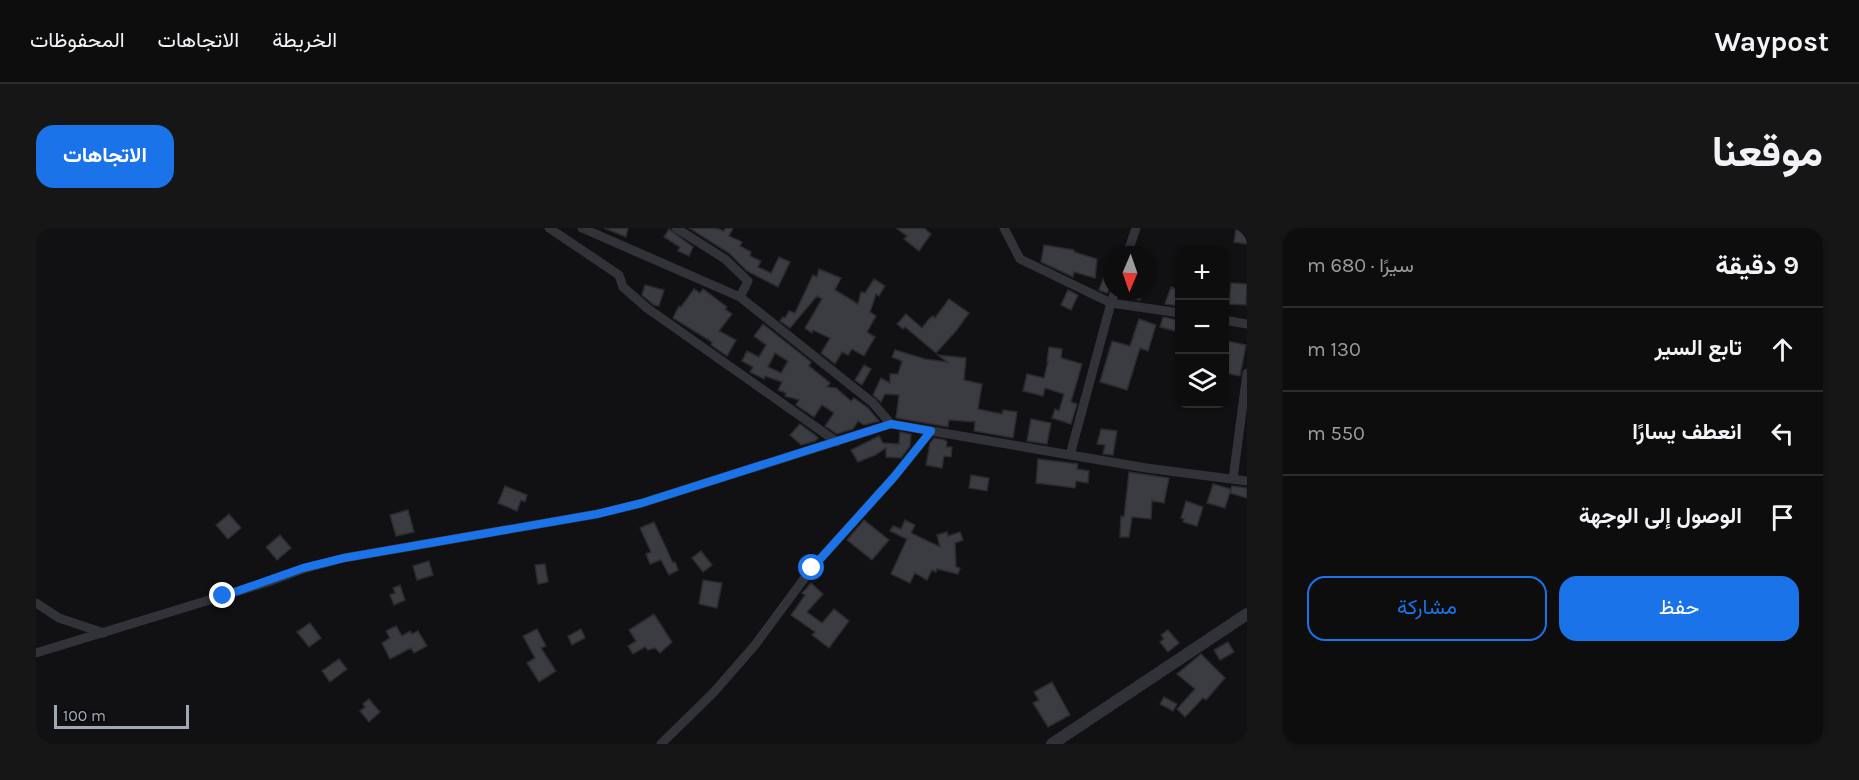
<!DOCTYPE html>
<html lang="ar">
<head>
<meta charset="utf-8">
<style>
	body { margin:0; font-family:Karla,Vazirmatn,sans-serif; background:#161617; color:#f1f3f6; direction:rtl }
	.controls { position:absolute; right:18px; top:18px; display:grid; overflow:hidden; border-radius:12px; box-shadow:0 2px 4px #0004 }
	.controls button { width:54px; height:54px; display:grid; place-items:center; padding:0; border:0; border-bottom:2px solid #2d2d2e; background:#0d0d0e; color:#f1f3f6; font:30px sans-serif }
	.compass { position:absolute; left:1067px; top:18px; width:54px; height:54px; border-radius:50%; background:#0d0d0e; box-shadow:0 2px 4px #0004; rotate:182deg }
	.scale { position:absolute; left:18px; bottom:15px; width:135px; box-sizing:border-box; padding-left:6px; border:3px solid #a1a7b5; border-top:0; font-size:16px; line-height:21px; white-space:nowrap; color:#a1a7b5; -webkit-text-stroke:4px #0c0c0e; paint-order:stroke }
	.stop { position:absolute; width:18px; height:18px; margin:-14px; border:4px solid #1a73e8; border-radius:50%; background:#fff }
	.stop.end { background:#1a73e8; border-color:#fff; box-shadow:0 2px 6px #0008 }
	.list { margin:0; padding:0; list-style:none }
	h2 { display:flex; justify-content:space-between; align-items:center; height:78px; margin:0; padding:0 24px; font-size:26px }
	h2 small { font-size:20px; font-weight:400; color:#9a9c9e }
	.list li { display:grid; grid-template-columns:39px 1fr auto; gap:18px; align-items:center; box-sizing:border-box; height:84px; padding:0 24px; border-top:2px solid #2d2d2e }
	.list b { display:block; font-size:22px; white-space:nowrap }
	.list em { font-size:20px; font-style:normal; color:#9a9c9e }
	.actions { display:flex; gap:12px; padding:18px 24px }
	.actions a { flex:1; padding:14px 0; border:2px solid #1a73e8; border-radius:18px; text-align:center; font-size:21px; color:#1a73e8 }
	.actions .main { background:#1a73e8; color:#fff }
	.icon { flex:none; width:33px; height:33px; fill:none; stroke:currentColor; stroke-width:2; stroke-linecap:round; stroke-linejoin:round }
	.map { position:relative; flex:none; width:1211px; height:516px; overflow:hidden; direction:ltr; border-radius:18px }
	header { display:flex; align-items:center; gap:36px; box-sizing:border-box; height:84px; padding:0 30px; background:#0d0d0e; border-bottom:2px solid #2d2d2e }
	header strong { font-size:28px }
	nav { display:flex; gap:33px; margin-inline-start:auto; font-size:21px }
	.intro { display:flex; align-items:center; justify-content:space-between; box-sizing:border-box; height:144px; padding:0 36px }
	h1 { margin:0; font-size:42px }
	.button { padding:15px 27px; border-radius:18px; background:#1a73e8; color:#fff; font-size:21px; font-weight:700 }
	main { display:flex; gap:36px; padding:0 36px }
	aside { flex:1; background:#0d0d0e; border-radius:18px; box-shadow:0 2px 4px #0004 }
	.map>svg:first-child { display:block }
	.building { fill:#3a3c41; stroke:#2b2b2f; stroke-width:1.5; fill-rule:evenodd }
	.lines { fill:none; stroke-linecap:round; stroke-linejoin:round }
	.minor { stroke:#323338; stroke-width:9 }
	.tertiary { stroke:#323338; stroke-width:12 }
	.route { stroke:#1a73e8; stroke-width:8 }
</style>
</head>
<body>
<header>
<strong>Waypost</strong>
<nav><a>الخريطة</a><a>الاتجاهات</a><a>المحفوظات</a></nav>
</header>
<div class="intro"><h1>موقعنا</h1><a class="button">الاتجاهات</a></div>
<main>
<aside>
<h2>9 دقيقة<small>سيرًا · 680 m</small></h2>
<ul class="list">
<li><svg class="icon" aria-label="ahead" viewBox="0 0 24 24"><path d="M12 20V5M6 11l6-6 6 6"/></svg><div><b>تابع السير</b></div><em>130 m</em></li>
<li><svg class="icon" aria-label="left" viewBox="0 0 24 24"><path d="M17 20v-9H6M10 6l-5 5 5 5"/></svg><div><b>انعطف يسارًا</b></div><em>550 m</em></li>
<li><svg class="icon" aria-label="arrive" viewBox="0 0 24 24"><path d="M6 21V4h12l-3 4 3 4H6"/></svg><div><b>الوصول إلى الوجهة</b></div></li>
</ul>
<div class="actions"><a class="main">حفظ</a><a>مشاركة</a></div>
</aside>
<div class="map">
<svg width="1211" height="516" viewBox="0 0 1211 516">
	<rect width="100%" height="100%" fill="#111113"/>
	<!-- building -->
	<path class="building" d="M568 0H592L590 9Z
		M653 0H680L688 3 689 0H697L693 8 706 14 704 18 715 24 714 28 725 33 722 39 735 45 743 29 754 34 742 59 711 43 693 25Z
		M860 0H888L895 6 883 23 868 11 871 8Z
		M633 1 657 19 653 28 642 23 644 19 628 9Z
		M1200 1 1211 2V16L1198 14Z
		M1008 17 1038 22V24L1061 31 1059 50 1038 44 1037 49 1005 34Z
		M1075 30 1076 57 1071 65 1063 62Z
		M783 41 805 50 799 62 822 76 825 64 829 65 838 51 849 58 843 68 840 66 834 84 840 88 831 104 839 109 828 128 816 121 812 127 806 124 799 136 785 125 794 110 777 102 776 105 769 100 786 71 781 68 754 100 744 93 747 89 749 90 753 83 759 85 777 47 781 49Z
		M1195 55 1211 56 1210 77 1193 76Z
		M609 57 628 62 623 78 618 77 606 67Z
		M1135 59 1143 62V78L1129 76Z
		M658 61 664 65 667 61 691 79 689 81 696 86 683 103 700 112 691 128 675 117 676 114 637 90 643 78 645 79Z
		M1032 62 1042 67 1035 82 1025 77Z
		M1086 63 1104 64V72L1084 68Z
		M913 71 933 85 920 103 900 125 869 99 867 101 861 96 870 86 886 100 893 91 897 88 899 90Z
		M1127 89 1142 92 1139 103 1124 99Z
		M1103 91 1120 97 1112 123 1104 120 1091 162 1064 154 1076 113 1094 118Z
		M727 96 775 134 773 138 794 155 791 159 800 160 815 173 818 170 832 180 843 193 828 197 822 193 817 201 801 206 789 198 798 185 786 177 778 189 760 177 763 172 749 168 750 165 742 162 746 154 729 148 728 151 714 144 717 139 706 133 711 123 723 129 730 117 718 108ZM739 125 752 133 745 145 732 139Z
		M1191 113 1210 117 1204 148 1188 145V125Z
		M1013 119 1026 121 1025 130 1046 136 1035 174 1041 176 1035 196 1016 190 1019 181 1023 183 1028 166 1009 160 1007 168 987 163 991 146 1008 150 1012 133H1011Z
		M859 122 889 131 911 134 902 127 930 130 928 152 946 156 942 181 966 186 967 182 981 184 977 210 938 203 939 194 913 192 912 199 860 190 863 167 849 166 845 174 837 167 845 150 854 155V146H862L866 133 856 129Z
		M828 137 835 141 826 157 819 152Z
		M995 191 1015 195 1011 216 991 213Z
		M764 196 779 207 782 210 779 213 765 217 754 207Z
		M1065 201 1081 203 1077 227 1067 226 1069 217 1061 216Z
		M864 204 875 206 874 218 865 230 850 229V220L839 227 822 234 815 222 843 208 847 215 863 216Z
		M898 210 909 212 911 214 910 219H916L915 229 908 228 906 240 890 237 894 215Z
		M1002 231 1042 236 1041 241 1053 243 1052 255 1040 253 1039 260 1000 255Z
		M1093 244 1133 250 1128 275 1116 273 1115 291 1096 289 1093 309H1084L1085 288 1088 289Z
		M935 247 953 250 951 263 933 260Z
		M1177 256 1195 261 1189 280 1171 275Z
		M469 258 491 267 489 274 485 272 481 283 462 275Z
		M1196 258 1211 260V270L1194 265Z
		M1150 273 1167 279 1161 298 1147 294 1148 291 1145 290Z
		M372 282 378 304 360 308 354 287Z
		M193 286 205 300 192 311 180 297Z
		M828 292 853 312 836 332 811 312Z
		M869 292 879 297 875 305 904 319 901 307 911 304 912 308 924 304 927 312 919 315 920 339 924 340 922 346 901 341 900 344 896 342 891 352 879 345 874 355 855 346 871 311 854 303 857 298 865 301Z
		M618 294 637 335 639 334 642 342 633 347 625 332 614 336 610 326 615 324 604 300Z
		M244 307 255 320 241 332 230 319Z
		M665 323 676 337 667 344 656 330Z
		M393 333 397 347 381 352 377 338Z
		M509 336 512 354 502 356 499 337Z
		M667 352 686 355 681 380 663 376Z
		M775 355 787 366 771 384 786 395 798 381 813 393 793 420 776 407 779 404 755 387 769 367 766 365Z
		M364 357 369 372 358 377 354 367 359 365 357 360Z
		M618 386 636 414 624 425 619 420 612 422 609 419 597 426 592 418 600 413 593 402Z
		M274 395 285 410 273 419 261 404Z
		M360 398 366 408 374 403 376 406 382 403 391 418 378 425 375 420 354 431 346 415 354 410 350 403Z
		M501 401 510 418 505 420 520 443 503 454 491 435 499 430 487 408Z
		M545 401 549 410 536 417 532 408Z
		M1132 402 1143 415 1132 424 1124 414 1128 411 1125 407Z
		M1192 414 1198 424 1184 432 1178 422Z
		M1165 426 1189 450 1170 472 1167 470 1149 489 1141 481 1159 461 1141 446Z
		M303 431 311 441 294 454 286 443Z
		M1016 454 1034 487 1012 499 997 475 1003 472 998 464Z
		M1128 469 1141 476 1137 483 1124 476Z
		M333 471 344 484 333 494 324 483 329 479 327 476Z"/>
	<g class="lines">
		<!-- minor -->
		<path class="minor" d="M513 0 583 47 587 59 611 80 801 214
			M546 0 704 69 837 175 855 196
			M640 0 689 31 712 53 704 69
			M968 0 984 31 1075 75 1079 63
			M1091 27 1100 0
			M1188 92 1211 96
			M1034 227 1075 75 1144 85
			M1197 251 1211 145
			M0 375 23 390 68 405
			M0 425 232 354 267 341 308 330 561 286 606 275 855 196 1110 240 1211 253
			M625 516 678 464 719 417 776 340 858 249 895 203"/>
		<!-- tertiary -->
		<path class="tertiary" d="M1016 516 1211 386"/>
	</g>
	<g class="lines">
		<!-- route -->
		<path class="route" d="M187 368 267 340 308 330 561 286 606 275 855 196 895 203 858 249 776 340"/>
	</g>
</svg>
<div class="controls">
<button>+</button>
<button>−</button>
<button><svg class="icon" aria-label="layers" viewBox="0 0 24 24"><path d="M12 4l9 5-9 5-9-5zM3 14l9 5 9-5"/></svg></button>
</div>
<svg class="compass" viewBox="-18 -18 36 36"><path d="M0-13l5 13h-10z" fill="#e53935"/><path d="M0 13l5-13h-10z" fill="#9a9c9e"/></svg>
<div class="scale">100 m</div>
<div class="stop" style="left:776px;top:340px"></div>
<div class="stop end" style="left:187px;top:368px"></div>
</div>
</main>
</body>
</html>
